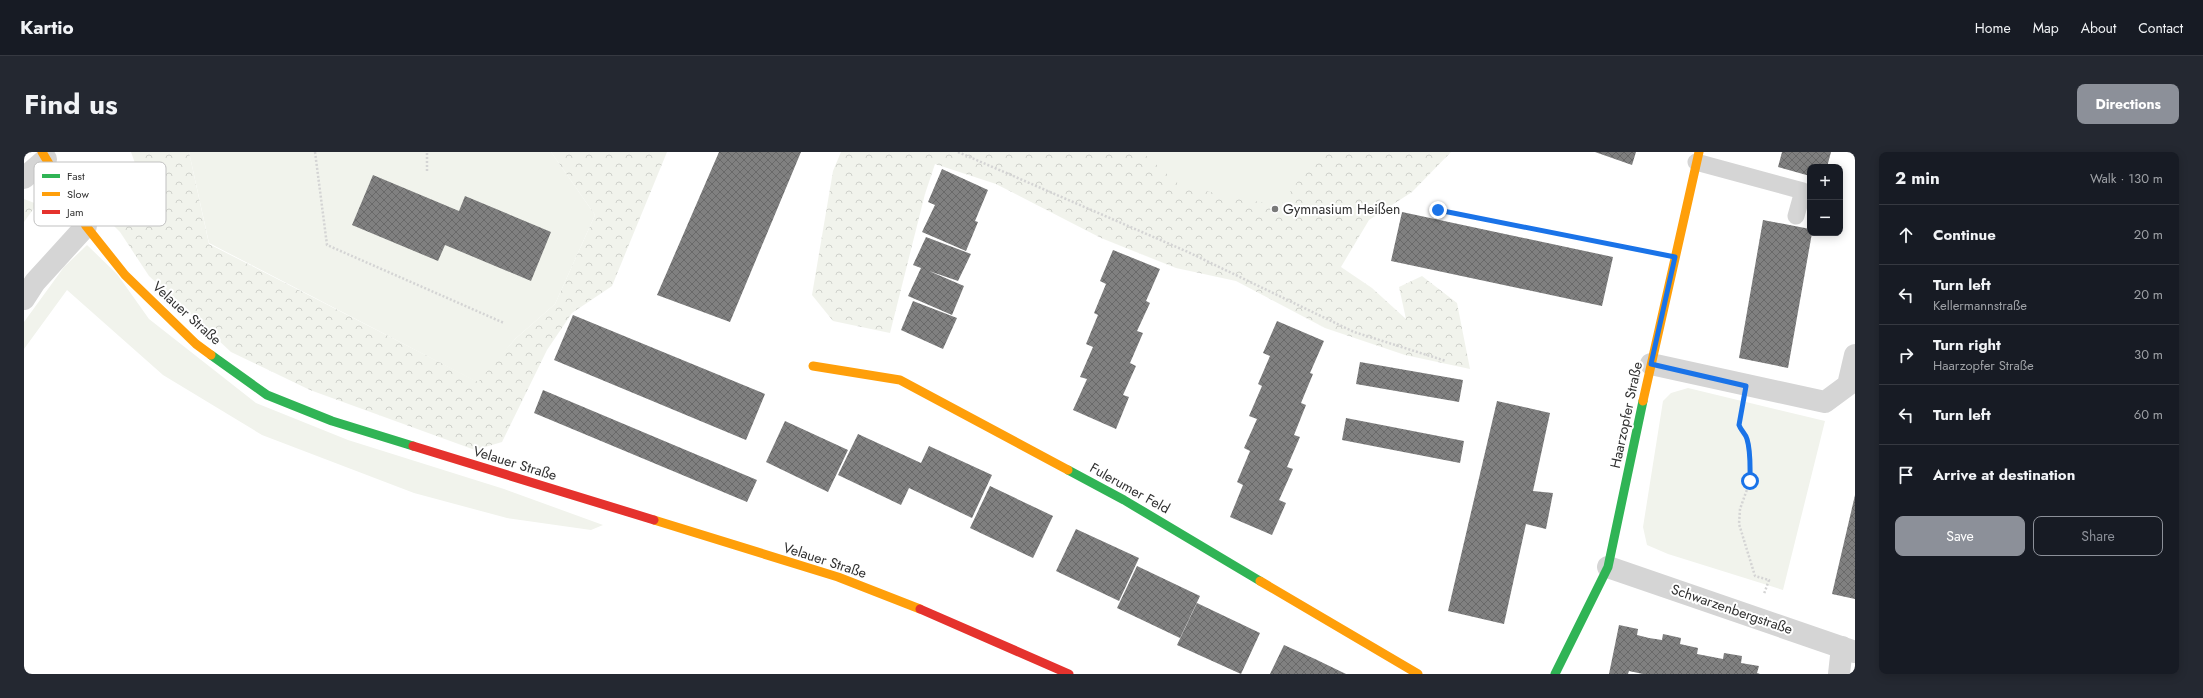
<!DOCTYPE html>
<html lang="en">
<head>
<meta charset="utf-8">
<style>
	body { margin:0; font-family:Jost,sans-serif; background:#242831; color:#f1f3f6 }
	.controls { position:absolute; right:12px; top:12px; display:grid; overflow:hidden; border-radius:8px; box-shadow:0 2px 10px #0003 }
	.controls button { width:36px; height:36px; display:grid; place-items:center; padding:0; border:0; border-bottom:1px solid #363941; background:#171b24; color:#f1f3f6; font:20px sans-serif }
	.stop { position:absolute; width:12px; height:12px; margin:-9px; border:3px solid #1a73e8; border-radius:50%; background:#fff }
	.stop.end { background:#1a73e8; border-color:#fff; box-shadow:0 1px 4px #0008 }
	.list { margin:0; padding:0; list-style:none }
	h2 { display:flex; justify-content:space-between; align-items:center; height:52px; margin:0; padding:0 16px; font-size:17px }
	h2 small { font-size:13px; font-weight:400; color:#9ea1a6 }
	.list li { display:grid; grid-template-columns:26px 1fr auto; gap:12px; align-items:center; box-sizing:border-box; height:60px; padding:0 16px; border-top:1px solid #363941 }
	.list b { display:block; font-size:15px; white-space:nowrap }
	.list p { margin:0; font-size:13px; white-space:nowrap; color:#9ea1a6 }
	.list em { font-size:13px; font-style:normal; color:#9ea1a6 }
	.actions { display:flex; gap:8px; padding:12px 16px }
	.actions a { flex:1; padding:9px 0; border:1px solid #8c9099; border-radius:8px; text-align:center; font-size:14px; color:#8c9099 }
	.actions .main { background:#8c9099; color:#fff }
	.icon { flex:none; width:22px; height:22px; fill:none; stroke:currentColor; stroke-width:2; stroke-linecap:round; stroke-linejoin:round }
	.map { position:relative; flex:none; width:1831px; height:522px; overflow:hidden; border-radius:8px }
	header { display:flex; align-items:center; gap:24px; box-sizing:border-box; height:56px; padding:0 20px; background:#171b24; border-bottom:1px solid #363941 }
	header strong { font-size:19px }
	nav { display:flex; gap:22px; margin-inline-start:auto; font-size:14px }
	.intro { display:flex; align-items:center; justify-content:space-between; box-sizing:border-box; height:96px; padding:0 24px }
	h1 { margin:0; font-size:28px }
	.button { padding:10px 18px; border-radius:8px; background:#8c9099; color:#fff; font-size:14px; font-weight:700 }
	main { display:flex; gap:24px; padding:0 24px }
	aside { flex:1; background:#171b24; border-radius:8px; box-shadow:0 2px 10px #0003 }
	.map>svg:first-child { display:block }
	.green { fill:#f1f3ec }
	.forest { fill:url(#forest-crowns) }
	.building { fill:url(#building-cross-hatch) }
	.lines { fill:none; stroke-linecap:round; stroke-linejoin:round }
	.path { stroke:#d4d4d4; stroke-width:2.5; stroke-dasharray:2 2; stroke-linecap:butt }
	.lane { stroke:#d5d5d5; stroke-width:17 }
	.street { stroke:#d5d5d5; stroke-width:22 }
	.fast { stroke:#30b455; stroke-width:9 }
	.slow { stroke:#ff9f0a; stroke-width:9 }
	.jam { stroke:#e5322d; stroke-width:9 }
	.route { stroke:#1a73e8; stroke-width:5 }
	.poi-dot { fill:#797979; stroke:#fff; stroke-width:1.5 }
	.labels { text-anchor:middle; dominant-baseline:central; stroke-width:4; stroke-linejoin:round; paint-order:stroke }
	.poi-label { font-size:14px; fill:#313131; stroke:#fff; text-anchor:start }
	.street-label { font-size:14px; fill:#313131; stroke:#fff }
	.key { fill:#fff; stroke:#c1c1c1; stroke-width:1 }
	.key-label { font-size:11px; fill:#313131 }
</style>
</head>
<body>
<header>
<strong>Kartio</strong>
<nav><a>Home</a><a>Map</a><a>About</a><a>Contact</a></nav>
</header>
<div class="intro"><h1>Find us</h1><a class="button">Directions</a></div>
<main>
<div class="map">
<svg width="1831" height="522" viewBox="0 0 1831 522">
	<defs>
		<pattern id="forest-crowns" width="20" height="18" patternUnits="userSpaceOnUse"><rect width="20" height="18" fill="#f1f3ec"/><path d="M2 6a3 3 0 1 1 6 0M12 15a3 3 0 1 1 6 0" fill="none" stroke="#cfd1cb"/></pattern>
		<pattern id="building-cross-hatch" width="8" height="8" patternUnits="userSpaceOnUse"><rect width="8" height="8" fill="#808080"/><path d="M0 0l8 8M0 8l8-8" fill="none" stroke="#696969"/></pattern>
	</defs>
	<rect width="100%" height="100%" fill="#fff"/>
	<!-- green -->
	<path class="green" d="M165 0H527L571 63 531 152 491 187 455 231 185 91Z
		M1033 0H1334L1286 112Z
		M63 93 93 122 125 167 232 251 324 288 480 337 579 373 567 378 483 366 390 341 238 283 139 223 43 138 0 197V170L40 115Z
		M1664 236 1801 269 1759 438 1644 402 1623 393 1619 375 1639 249 1647 241Z"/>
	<!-- forest -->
	<path class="forest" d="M107 0H165L185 92 454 230 491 187 531 152 571 63 527 0H643L588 134 548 161 523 198 478 290 451 298 286 238 207 200 125 124 96 80 80 64 122 42Z
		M817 0H1118L1157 34 1256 54 1287 11 1299 0H1427L1388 40 1345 68 1317 115 1348 136 1382 167 1375 135 1398 124 1433 151 1446 217 1381 203 1301 176 1212 129 1152 116 1077 86 972 32 911 12 901 42 866 181 809 169 788 143 809 19Z
		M0 47 13 52 0 70Z"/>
	<!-- building -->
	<path class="building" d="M695 0H777L706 170 633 143Z
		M1571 0H1612L1608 13Z
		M1758 0H1807L1803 15H1786V24L1754 15Z
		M918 17 964 38 951 69 954 70 942 99 898 80 911 53 904 50Z
		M349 23 435 59 441 44 527 80 507 129 421 93 414 109 328 73Z
		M1378 60 1589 105 1578 154 1367 109Z
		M1739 68 1786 77V81H1788L1764 216 1715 206Z
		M902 85 947 102 934 129 905 119 940 134 928 163 884 144 897 116 889 113Z
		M1089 98 1136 117 1122 149 1126 151 1113 179 1119 181 1106 211 1112 214 1099 243 1105 245 1092 277 1049 258 1063 227 1056 225 1069 195 1062 192 1074 163 1070 161 1082 132 1076 129Z
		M889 149 933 166 919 197 877 178Z
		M549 163 741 242 722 288 530 208Z
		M1253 169 1300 189 1286 221 1289 222 1277 251 1282 253 1270 283 1276 285 1263 315 1269 317 1255 348 1262 351 1248 383 1206 365 1219 333 1213 330 1226 299 1220 296 1233 267 1225 264 1238 234 1234 232 1246 204 1239 201Z
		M1336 210 1439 228 1435 250 1332 232Z
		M519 238 733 328 723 350 510 261Z
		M1473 249 1526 261 1509 339 1529 341 1522 377 1502 372 1480 472 1424 459Z
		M1322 266 1440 289 1436 311 1318 288Z
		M761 269 824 298 804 340 742 310Z
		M834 282 897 311 905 294 968 323 948 366 885 336 877 353 814 323Z
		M966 334 1029 364 1009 406 946 376Z
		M1831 343V447L1808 442Z
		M1052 377 1115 406 1095 449 1032 419Z
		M1113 414 1176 444 1156 486 1093 456Z
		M1173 451 1236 481 1217 522 1153 493Z
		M1595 473 1614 477 1613 483 1625 486 1638 488 1639 482 1657 486 1656 492 1674 496 1673 502 1699 507 1700 501 1718 504 1717 511 1735 514 1733 521 1736 522H1619L1605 519 1604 522H1585Z
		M1260 493 1291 507 1322 522H1246Z"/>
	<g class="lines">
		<!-- path -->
		<path class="path" d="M291 0 303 93 480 171
			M934 0 1164 100 1330 180 1422 209
			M403 19V0
			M1414 58 1627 101
			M1718 258 1715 273 1717 279 1723 285 1726 307V329L1716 357 1715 372 1731 424 1745 428 1740 442"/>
		<!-- lane -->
		<path class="lane" d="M1672 10 1779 39 1772 64"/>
		<!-- street -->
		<path class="street" d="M0 26 22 7
			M0 147 11 130 62 74
			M1627 212 1801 250 1824 233 1831 203
			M1584 415 1831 500
			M1815 522 1818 495"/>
		<!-- fast -->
		<path class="fast" d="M187 203 243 243 308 269 389 294
			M1044 318 1100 348 1236 429
			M1531 522 1584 415 1619 249"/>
		<!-- slow -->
		<path class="slow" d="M18 0 62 74 101 123 172 192 187 203
			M789 214 876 228 1044 318
			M1619 249 1675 0
			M630 368 814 425 896 457
			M1236 429 1394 522"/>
		<!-- jam -->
		<path class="jam" d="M389 294 630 368
			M896 457 1045 522"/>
	</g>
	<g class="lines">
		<!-- route -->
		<path class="route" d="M1414 58 1651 105 1627 212 1722 234 1715 273C1717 279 1722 282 1723 287 1727 300 1726 315 1726 329"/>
	</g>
	<!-- markers -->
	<circle class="poi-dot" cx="1251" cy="57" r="4"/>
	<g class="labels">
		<!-- poi labels -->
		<g class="poi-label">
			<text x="1259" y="57">Gymnasium Heißen</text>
		</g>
		<!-- street labels -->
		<g class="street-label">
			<text transform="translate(163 161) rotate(42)">Velauer Straße</text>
			<text transform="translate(1602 263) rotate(-78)">Haarzopfer Straße</text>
			<text transform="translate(491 311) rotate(17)">Velauer Straße</text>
			<text transform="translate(1106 336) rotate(29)">Fulerumer Feld</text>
			<text transform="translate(801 408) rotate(18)">Velauer Straße</text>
			<text transform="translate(1708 457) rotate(19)">Schwarzenbergstraße</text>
		</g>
	</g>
	<!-- legend -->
	<rect x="10" y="10" width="132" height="64" rx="6" class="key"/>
	<rect x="18" y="22" width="18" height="4" fill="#30b455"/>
	<rect x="18" y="40" width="18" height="4" fill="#ff9f0a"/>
	<rect x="18" y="58" width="18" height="4" fill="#e5322d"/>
	<g class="key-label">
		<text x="43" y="28">Fast</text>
		<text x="43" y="46">Slow</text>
		<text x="43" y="64">Jam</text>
	</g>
</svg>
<div class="controls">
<button>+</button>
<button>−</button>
</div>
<div class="stop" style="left:1726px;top:329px"></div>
<div class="stop end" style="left:1414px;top:58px"></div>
</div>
<aside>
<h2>2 min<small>Walk · 130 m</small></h2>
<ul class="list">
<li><svg class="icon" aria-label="ahead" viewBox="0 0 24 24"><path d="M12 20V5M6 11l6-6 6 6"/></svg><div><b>Continue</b></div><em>20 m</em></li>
<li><svg class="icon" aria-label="left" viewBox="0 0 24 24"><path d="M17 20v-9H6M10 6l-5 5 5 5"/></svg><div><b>Turn left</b><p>Kellermannstraße</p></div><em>20 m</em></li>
<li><svg class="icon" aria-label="right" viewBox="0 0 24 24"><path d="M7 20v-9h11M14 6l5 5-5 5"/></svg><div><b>Turn right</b><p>Haarzopfer Straße</p></div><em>30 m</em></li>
<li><svg class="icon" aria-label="left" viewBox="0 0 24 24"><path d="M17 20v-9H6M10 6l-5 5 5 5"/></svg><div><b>Turn left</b></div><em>60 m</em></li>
<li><svg class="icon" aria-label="arrive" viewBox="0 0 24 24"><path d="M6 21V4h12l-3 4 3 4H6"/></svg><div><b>Arrive at destination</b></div></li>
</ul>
<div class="actions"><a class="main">Save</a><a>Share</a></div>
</aside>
</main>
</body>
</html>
